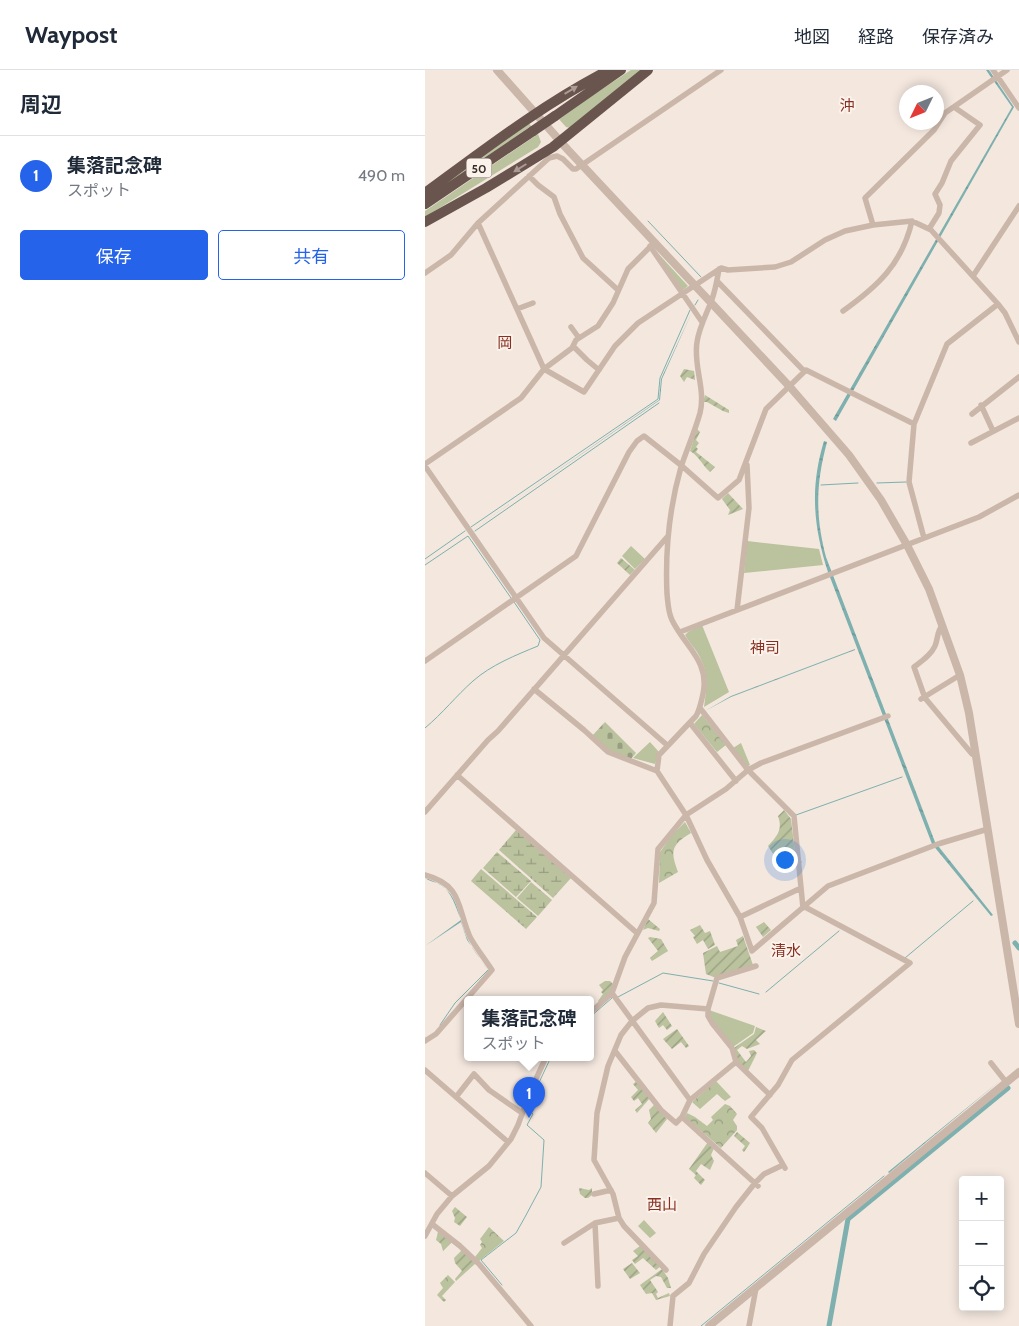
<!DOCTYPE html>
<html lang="ja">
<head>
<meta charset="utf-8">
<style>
	body { margin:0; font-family:Cabin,"Noto Sans JP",sans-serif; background:#f6f6f7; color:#1f2937 }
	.controls { position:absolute; right:15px; bottom:15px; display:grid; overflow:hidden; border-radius:5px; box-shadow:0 2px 12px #0003 }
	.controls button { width:45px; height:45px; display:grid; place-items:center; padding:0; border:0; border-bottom:1px solid #e0e1e3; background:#fff; color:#1f2937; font:25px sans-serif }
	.compass { position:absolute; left:474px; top:15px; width:45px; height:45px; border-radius:50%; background:#fff; box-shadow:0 2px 12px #0003; rotate:227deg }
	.you { position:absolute; left:359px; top:789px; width:18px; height:18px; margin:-12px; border:4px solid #fff; border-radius:50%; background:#1a73e8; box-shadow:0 0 0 8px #1a73e833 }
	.badge { display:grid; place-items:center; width:32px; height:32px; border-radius:50%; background:#2563eb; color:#fff; font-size:16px; font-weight:700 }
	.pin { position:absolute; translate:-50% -41px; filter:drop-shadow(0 1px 2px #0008) }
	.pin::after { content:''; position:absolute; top:26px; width:18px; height:15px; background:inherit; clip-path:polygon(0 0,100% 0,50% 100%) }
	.popup { position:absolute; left:39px; top:926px; width:130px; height:65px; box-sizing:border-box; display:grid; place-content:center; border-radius:5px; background:#fff; filter:drop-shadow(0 1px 4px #0005); font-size:16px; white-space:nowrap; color:#747a83 }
	.popup b { font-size:19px; color:#1f2937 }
	.popup::after { content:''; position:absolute; left:50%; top:100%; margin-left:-10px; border:10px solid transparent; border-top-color:#fff }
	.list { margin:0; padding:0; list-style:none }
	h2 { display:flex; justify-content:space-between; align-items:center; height:65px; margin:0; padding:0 20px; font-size:21px }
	h2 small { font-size:16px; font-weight:400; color:#747a83 }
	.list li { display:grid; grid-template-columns:32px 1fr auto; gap:15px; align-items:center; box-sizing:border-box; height:80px; padding:0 20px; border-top:1px solid #e0e1e3 }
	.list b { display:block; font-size:19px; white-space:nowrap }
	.list p { margin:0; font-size:16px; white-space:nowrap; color:#747a83 }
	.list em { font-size:16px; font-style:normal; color:#747a83 }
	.actions { display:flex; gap:10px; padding:15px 20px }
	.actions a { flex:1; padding:11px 0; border:1px solid #2563eb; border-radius:5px; text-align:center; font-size:18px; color:#2563eb }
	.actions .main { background:#2563eb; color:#fff }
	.icon { flex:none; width:28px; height:28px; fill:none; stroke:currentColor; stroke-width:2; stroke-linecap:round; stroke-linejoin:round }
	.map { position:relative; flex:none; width:594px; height:1256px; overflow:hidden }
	header { display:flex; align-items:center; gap:30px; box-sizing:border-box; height:70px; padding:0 25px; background:#fff; border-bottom:1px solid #e0e1e3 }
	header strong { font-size:24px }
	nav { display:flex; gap:28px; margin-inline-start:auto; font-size:18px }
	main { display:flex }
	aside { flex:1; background:#fff }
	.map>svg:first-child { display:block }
	.green { fill:#bac29e }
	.forest { fill:url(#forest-crowns) }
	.wetland { fill:url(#wetland-marsh) }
	.cemetery { fill:url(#cemetery-stones) }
	.garden { fill:url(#garden-furrows) }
	.water { fill:url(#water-ripples) }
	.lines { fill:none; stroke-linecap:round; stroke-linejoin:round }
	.stream { stroke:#7db0ae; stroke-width:1 }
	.canal { stroke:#7db0ae; stroke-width:5 }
	.minor { stroke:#cbb6aa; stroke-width:5.5 }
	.tertiary { stroke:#cbb6aa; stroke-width:8 }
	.trunk { stroke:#6a544e; stroke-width:10 }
	.trunk-bridge { stroke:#6a544e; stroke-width:10 }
	.oneway { fill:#ab9b95 }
	.labels { text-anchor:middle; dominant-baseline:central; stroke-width:4; stroke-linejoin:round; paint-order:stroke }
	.shield { fill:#faf2eb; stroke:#736864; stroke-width:1 }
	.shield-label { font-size:12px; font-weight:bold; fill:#392d2a }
	.neighbourhood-label { font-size:15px; fill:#893022; stroke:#faf2eb }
</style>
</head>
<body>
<header>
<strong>Waypost</strong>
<nav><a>地図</a><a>経路</a><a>保存済み</a></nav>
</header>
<main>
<aside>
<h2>周辺<small></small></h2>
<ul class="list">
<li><span class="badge">1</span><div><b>集落記念碑</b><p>スポット</p></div><em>490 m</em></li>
</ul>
<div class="actions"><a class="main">保存</a><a>共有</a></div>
</aside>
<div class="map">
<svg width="594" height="1256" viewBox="0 0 594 1256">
	<defs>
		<pattern id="forest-crowns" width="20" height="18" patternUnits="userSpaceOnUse" patternTransform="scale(1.25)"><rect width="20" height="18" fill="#bac29e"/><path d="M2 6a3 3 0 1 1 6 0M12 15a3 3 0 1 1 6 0" fill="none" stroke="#989e81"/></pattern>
		<pattern id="wetland-marsh" width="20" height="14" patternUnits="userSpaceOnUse" patternTransform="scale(1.25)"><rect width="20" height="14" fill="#bac29e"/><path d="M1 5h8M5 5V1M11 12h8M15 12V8" fill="none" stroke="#989e81"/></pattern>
		<pattern id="cemetery-stones" width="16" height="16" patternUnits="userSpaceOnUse" patternTransform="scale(1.25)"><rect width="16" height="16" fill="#bac29e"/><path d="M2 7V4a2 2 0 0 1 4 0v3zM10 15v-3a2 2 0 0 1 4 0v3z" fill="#989e81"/></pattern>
		<pattern id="garden-furrows" width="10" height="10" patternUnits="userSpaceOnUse" patternTransform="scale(1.25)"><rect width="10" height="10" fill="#bac29e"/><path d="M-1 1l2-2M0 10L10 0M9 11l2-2" fill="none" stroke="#989e81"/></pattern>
		<pattern id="water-ripples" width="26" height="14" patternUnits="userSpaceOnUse" patternTransform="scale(1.25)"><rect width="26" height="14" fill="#7db0ae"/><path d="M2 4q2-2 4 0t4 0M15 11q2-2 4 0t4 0" fill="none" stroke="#67908e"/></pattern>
	</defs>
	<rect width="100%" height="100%" fill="#f3e7de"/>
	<!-- green -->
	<path class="green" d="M206 0H218L145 58 141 57 133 48Z
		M104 53 106 56 0 129V126Z
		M113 64 116 72 113 77 0 147V141Z
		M229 179 263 216 258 220Z
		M322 471 394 479 398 495 319 503Z
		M206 476 220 489 210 499 197 486Z
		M277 555 304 622 279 637C282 614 284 602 272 582 268 576 263 571 260 565L263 562Z
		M225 672 234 682 230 694 208 688Z
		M316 673 325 695 323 696 308 678Z
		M284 940 330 956 328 963 308 977 287 952Z
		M219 1150 231 1163 225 1168 213 1156Z"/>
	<!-- forest -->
	<path class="forest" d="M277 645 301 675 292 682 269 654Z
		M260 752 266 763C246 775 245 781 253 802L234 813 235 782 247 765Z
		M291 1011 306 1027 300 1031 292 1024 275 1039 267 1032Z
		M300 1034 305 1036 312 1044 308 1050 312 1056V1060L296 1078 260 1047 262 1043 270 1047 282 1056 288 1050 286 1047Z
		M64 1157 79 1171 54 1191 50 1187 57 1178 55 1175 57 1172 55 1169Z
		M23 1205 30 1212 17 1226 21 1230 19 1232 12 1225 18 1218 15 1213Z"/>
	<!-- wetland -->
	<path class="wetland" d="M91 760 146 808 128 828 74 780Z
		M72 782 106 811 91 827 58 798Z
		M56 799 112 847 101 859 46 811Z
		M106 812 127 830 113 846 92 828Z"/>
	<!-- cemetery -->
	<path class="cemetery" d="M180 652 211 683 205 690 189 684 167 666Z"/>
	<!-- garden -->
	<path class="garden" d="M259 299 269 301 270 310 262 307 259 312 255 306Z
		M280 325 304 340V343L298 341 282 332H278Z
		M272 359 275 362 271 370 274 373 271 377 273 379 271 382 290 397 285 402C277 395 274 386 265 381Z
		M303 423 318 439 303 445 305 440 297 429Z
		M196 488 210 500 205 505 192 493Z
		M359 740 366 749 371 791 361 793 352 790 343 776C352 766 358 760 353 746Z
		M223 849 235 859 234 861 223 858 218 860Z
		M339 852 346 860 338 867 331 857Z
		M275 855 280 863 285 861 290 875 283 879 278 870 272 874 268 867 270 866 265 860Z
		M318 866 328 895 291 908 281 904 278 883 292 876 295 882 313 876 311 870Z
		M225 867 236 869 243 881 227 891 225 888 233 881 223 868Z
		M180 911H185L189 915 186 922 175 933 173 931 178 924 176 922 178 920 174 915Z
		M238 942 247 956 242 960 238 955 234 958 230 951Z
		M331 957 341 961 331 970 335 974 322 979 317 976 312 980 321 992 326 986 324 981 329 980 332 983 323 1001 313 992 309 978 329 964Z
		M252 959 264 976 261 978 256 972 247 979 238 969Z
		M212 1011 225 1028 212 1043 210 1040 217 1034 213 1028 209 1031 206 1027 213 1020 208 1014Z
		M229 1035 242 1049 231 1063 223 1053 226 1049 224 1040Z
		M312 1062 325 1073 319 1082 317 1080 320 1076 309 1066Z
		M283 1072 289 1078 286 1085 289 1091 285 1100 276 1094 271 1101 280 1110 276 1115 269 1108 271 1105 264 1099Z
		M154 1118 164 1120 167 1118V1125L163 1128H160L155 1124Z
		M30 1137 42 1147 35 1156 29 1152 30 1148 27 1141Z
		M13 1162 27 1172 18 1181 16 1174 11 1170Z
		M215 1176 236 1196 231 1200 218 1188 210 1194 207 1190 213 1186 208 1181Z
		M37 1180 51 1193 31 1211 30 1209 37 1201 30 1193 29 1188Z
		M207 1193 215 1203 205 1209 198 1199Z
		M237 1199 243 1208 246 1218H242L236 1207 231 1206 225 1210 233 1222 231 1224 233 1228 244 1223 245 1226 231 1230 227 1223 221 1224 215 1215Z"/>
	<!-- water -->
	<path class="water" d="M561 0H564L589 37 411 351 408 349 587 37Z
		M267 242 237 309 235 330 47 460 234 330 236 309Z
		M399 371 402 372C391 413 390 445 401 487L510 772 568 845 566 846 507 774 403 502C388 456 385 417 399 371Z
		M430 579V580L306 627 280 641 306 626Z
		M0 808C36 819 30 841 43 870 48 881 57 890 63 900L42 870 36 852 0 876 36 850C31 838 27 822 15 814 10 812 4 811 0 808Z
		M576 1010 464 1103 463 1102Z"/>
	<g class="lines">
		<!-- stream -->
		<path class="stream" d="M223 151 276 207
			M270 235 273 230
			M452 413 481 412
			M396 415 433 413
			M46 457 233 329 235 308 265 240
			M50 461 234 333
			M0 489 40 461
			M0 495 43 466 86 528
			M0 658C18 643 31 626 48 611 66 595 91 585 113 576L115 570 89 532
			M371 745 477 707
			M480 888 548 831
			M294 913 334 924
			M341 922 414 861
			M193 927 238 903 288 911
			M165 947 187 928
			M15 955 30 933 63 900
			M77 1215 56 1190 91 1163 100 1147 116 1117 119 1070 102 1055 108 1044 102 1038 126 987
			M276 1256 459 1106"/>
		<!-- canal -->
		<path class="canal" d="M590 873 594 878
			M404 1256 423 1149 583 1018"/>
		<!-- minor -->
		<path class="minor" d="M568 0 594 38
			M104 106 113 115 129 127 135 144 158 188 193 220
			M53 153 119 299 159 322 190 276 213 253 296 198 303 200 350 197 366 192 400 170 420 161 448 155 487 151 506 160 573 234 580 243 594 272
			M448 155 440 128 509 60 520 43 582 0
			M504 159 514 143 515 135 510 124 517 113 526 91 555 55 529 37
			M225 176 277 252
			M294 199C292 211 290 222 286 232 281 245 274 258 272 272 268 296 281 319 275 343 270 361 262 379 256 397 244 439 240 480 242 524 243 533 243 542 247 550 260 577 285 591 278 624 276 632 275 639 271 646L234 685 232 701 261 745 282 790 315 847 327 881 403 816 513 774 563 759
			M0 203 26 185 53 153 124 88 132 86 138 89 148 99H151L296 0
			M548 206 594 136
			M292 211 379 301
			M92 239 108 233
			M418 241C453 216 477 194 487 151
			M146 257 154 268
			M148 276 162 290 174 300
			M556 335 568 361
			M547 344 594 307
			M546 373 594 348
			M0 394 96 328 119 299 147 278 151 270 173 256 188 233 203 199 230 172
			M0 396 119 568 242 675
			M499 468 484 412 489 354 522 274 573 234
			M312 540 324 438 322 395
			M517 556C512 561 513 569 510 576 506 585 497 591 489 597L500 628 547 684
			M255 562 554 447 594 425
			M0 591 151 486 204 382 212 371 219 366 257 396 293 428 314 410 341 339 381 300 489 354
			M109 619 159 660 183 682 232 701
			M496 629 535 605
			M275 638 323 700 369 746 378 838
			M265 653 311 711
			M32 705 212 863
			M0 742 63 670 73 661 243 466
			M351 792 362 795 374 792
			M0 805C38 815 32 838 45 867 51 878 60 889 67 900L11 964 0 971
			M315 847 376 818
			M331 896 292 908 283 939V946L287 953 307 978 311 992 345 1025
			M187 923 265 1030
			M165 943 187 923 200 887 229 833 233 779 261 745 301 719 323 700 336 693 463 646
			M190 981 236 1040 251 1053 257 1047 265 1030 311 992
			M566 993 581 1012
			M0 1000 83 1072
			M31 1027 49 1004 64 1020 97 1043
			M257 1047 333 1116
			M360 1098 337 1058 326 1047 353 1015 367 990 485 893 380 837
			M0 1103 27 1126
			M169 1124 186 1120
			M170 1153 173 1216
			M7 1154 35 1176 54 1194 106 1256
			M0 1166 12 1144 27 1126 64 1096 86 1069 93 1055 106 1020 121 987
			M139 1173 170 1153 194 1148
			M241 1200 199 1156 194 1148 188 1124 169 1090 172 1043 183 996 196 965 207 951 223 938 236 935 283 939
			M245 1256 248 1226 264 1213 279 1184 311 1137 330 1113 339 1104 358 1095
			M324 1256 331 1218"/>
		<!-- tertiary -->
		<path class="tertiary" d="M72 0 143 80 365 317 424 385 456 430 482 475 504 519 535 605 544 643 594 954
			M284 1256 594 1002"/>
		<!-- trunk -->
		<path class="trunk" d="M130 46 196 0
			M0 123C60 79 118 34 184 0
			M0 134 108 61
			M0 152 61 118 128 77 223 0"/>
		<!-- trunk-bridge -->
		<path class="trunk-bridge" d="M108 61 130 46"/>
	</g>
	<!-- one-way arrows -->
	<defs><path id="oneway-solid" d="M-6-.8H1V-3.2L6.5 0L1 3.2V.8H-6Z" transform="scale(1.25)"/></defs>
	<g class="oneway">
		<use href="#oneway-solid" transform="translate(146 20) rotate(-31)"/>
		<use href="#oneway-solid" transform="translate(95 98) rotate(148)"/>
	</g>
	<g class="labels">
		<!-- shield labels -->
		<rect class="shield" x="41.5" y="88.5" width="25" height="19" rx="4"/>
		<g class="shield-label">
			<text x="54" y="98">50</text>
		</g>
		<!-- neighbourhood labels -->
		<g class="neighbourhood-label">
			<text x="422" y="36">沖</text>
			<text x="80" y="273">岡</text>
			<text x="340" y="578">神司</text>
			<text x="361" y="881">清水</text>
			<text x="237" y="1135">西山</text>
		</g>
	</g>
</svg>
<div class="controls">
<button>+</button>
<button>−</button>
<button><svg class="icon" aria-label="locate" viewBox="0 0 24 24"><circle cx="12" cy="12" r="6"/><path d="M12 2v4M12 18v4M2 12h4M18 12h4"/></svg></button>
</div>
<svg class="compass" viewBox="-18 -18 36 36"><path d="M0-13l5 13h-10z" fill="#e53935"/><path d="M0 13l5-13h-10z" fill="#747a83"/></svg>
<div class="you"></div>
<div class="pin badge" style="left:104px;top:1048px">1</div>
<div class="popup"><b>集落記念碑</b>スポット</div>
</div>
</main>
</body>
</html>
